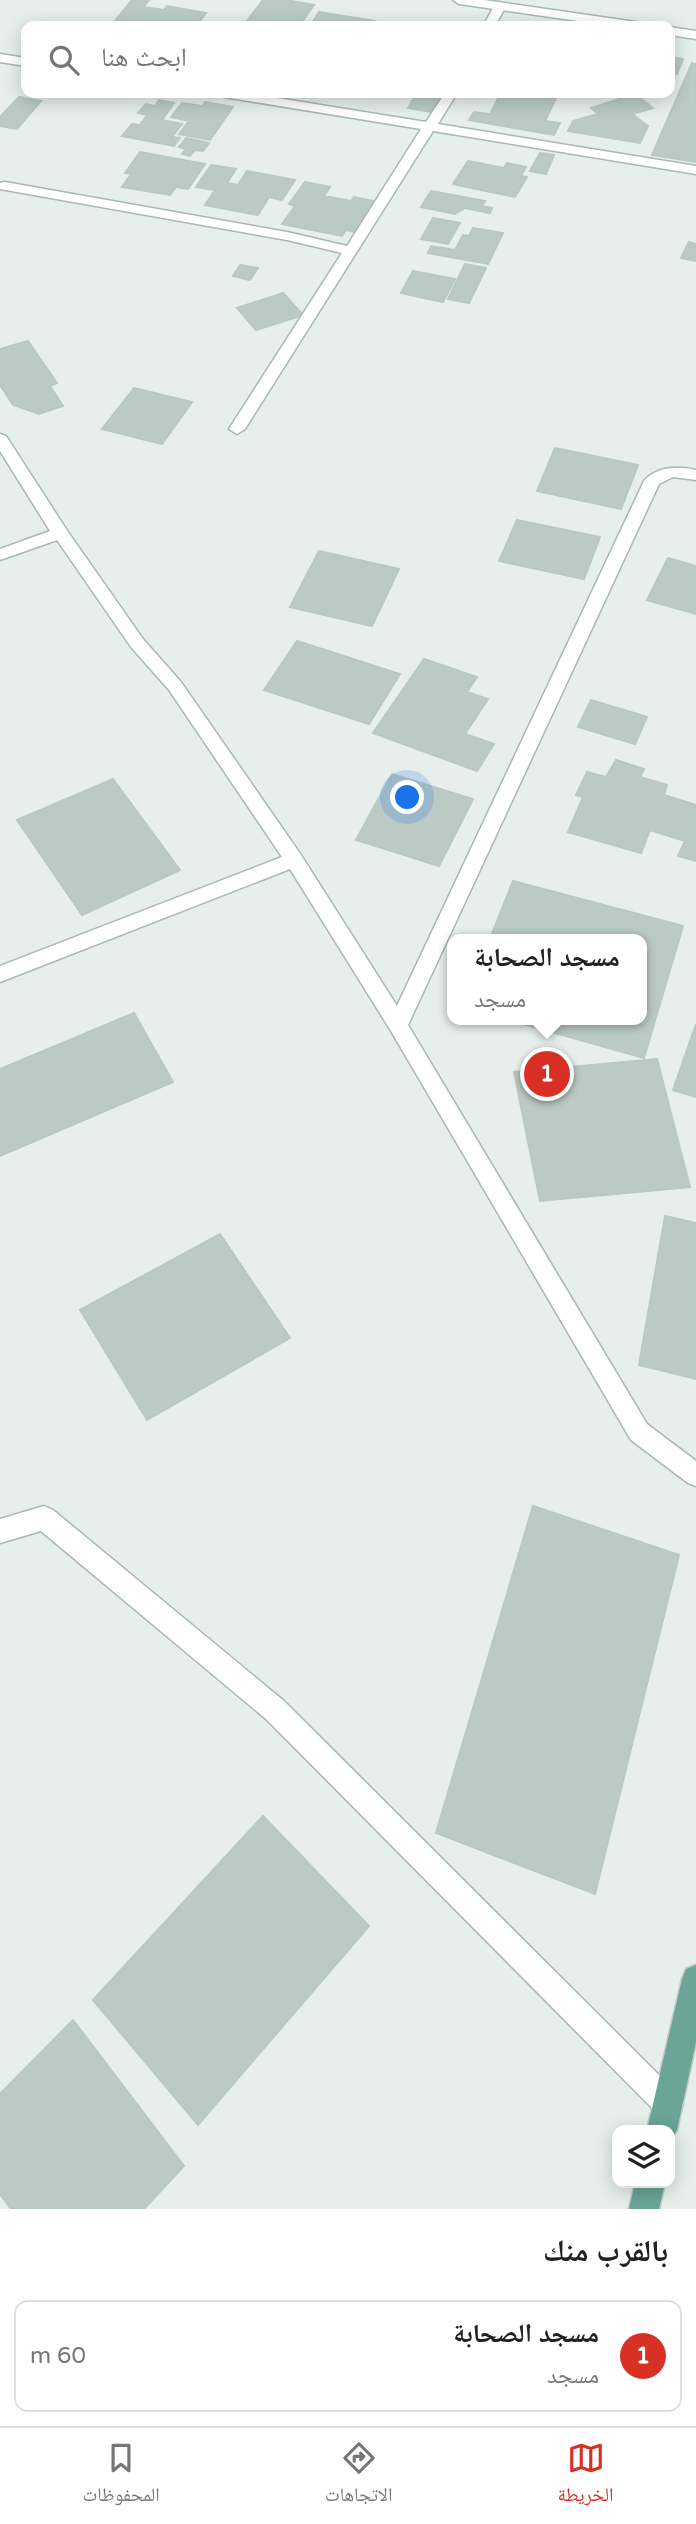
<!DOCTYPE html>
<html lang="ar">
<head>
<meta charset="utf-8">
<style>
	body { margin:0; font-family:"Varela Round","Noto Naskh Arabic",sans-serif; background:#f6f6f6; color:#222; direction:rtl }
	.controls { position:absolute; right:21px; bottom:21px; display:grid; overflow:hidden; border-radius:14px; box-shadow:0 4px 18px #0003 }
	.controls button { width:63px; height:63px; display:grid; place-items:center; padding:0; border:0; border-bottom:2px solid #e0e0e0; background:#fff; color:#222; font:35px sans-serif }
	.you { position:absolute; left:408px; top:798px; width:24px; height:24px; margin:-18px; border:5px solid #fff; border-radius:50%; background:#1a73e8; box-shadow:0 0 0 10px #1a73e833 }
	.badge { display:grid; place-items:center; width:46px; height:46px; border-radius:50%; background:#d93025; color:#fff; font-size:23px; font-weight:700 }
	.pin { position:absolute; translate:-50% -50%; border:4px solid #fff; box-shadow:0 2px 7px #0006 }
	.popup { position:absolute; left:447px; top:934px; width:200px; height:91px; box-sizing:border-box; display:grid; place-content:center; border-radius:14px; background:#fff; filter:drop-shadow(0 2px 5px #0005); font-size:23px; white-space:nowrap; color:#767676 }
	.popup b { font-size:26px; color:#222 }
	.popup::after { content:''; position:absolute; left:50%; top:100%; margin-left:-14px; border:14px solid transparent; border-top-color:#fff }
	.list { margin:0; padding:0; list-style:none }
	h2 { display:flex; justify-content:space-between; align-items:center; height:91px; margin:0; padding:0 28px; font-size:30px }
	h2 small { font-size:23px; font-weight:400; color:#767676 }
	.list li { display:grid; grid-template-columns:46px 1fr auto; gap:21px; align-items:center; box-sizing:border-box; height:112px; margin:0 14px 14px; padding:0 14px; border:2px solid #e0e0e0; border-radius:14px }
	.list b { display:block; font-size:26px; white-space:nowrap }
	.list p { margin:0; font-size:23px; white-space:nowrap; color:#767676 }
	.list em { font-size:23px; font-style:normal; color:#767676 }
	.icon { flex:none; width:38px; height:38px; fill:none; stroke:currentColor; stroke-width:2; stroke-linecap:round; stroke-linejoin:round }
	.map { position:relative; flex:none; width:696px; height:2209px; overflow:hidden; direction:ltr }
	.search { position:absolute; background:#fff; box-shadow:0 4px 18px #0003; left:21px; right:21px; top:21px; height:77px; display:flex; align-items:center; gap:18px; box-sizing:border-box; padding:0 24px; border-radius:14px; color:#767676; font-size:26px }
	.sheet { height:217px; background:#fff }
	nav { display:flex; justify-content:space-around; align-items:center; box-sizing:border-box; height:98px; border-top:2px solid #e0e0e0; background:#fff; font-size:19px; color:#767676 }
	nav a { display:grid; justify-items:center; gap:4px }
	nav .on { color:#d93025 }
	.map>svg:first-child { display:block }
	.building { fill:#bbcac4; stroke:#b8c9c2; stroke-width:2 }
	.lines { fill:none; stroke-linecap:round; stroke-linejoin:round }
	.service-casing { stroke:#a8b8b2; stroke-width:3 }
	.minor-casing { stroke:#a8b8b2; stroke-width:3 }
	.secondary-casing { stroke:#a4bbb3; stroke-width:3 }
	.primary-casing { stroke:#c2cac8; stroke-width:3 }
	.service { fill:#fff; fill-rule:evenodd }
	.minor { fill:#fff; fill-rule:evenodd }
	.secondary { fill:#fff; fill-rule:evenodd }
	.primary { fill:#6aa596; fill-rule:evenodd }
</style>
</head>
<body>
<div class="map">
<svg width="696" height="2209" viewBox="0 0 696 2209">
	<rect width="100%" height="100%" fill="#e6efeb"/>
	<!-- building -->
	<path class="building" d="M132 0H149L143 7 164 10 167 6 206 13 196 26H133L114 22Z
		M263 0H286L314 5 299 26H243Z
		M319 12 375 21 372 26H310Z
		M670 57 683 59 677 74 670 72Z
		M692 63 696 64V162L652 155Z
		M417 93H442L431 112 408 108Z
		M501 93H536L557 96 545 121 560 123 554 135 469 120 474 112 490 114Z
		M635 94 653 108 632 114 648 126 640 143 568 131 573 121 598 114 591 108Z
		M19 97 41 101 17 129 0 126V117Z
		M159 100 174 103 162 120 182 124 172 137 180 138 174 146 122 136 132 124 140 125 147 115 138 113 146 104 155 106Z
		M205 102 233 107 210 140 179 134 189 121 171 117 182 103 202 106Z
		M186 138 209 143 203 151 195 150 190 156 182 154 186 149 179 147Z
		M140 152 205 164 188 189 176 187 170 195 122 187 131 174 125 173Z
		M540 153 554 155 546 174 530 171Z
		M468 161 504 168 507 163 526 167 521 176 527 177 515 197 453 184Z
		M211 165 236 169 227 183 238 185 247 171 295 180 282 200 269 197 258 215 205 205 215 190 196 187Z
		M305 182 330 187 324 196 351 201 354 197 373 201 354 232 346 230 342 236 282 224 295 206 289 204Z
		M431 191 485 201 482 206 492 208 490 213 465 208 455 214 421 207Z
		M433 218 460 223 448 244 421 239Z
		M473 228 503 233 488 264 428 253 431 246 455 250 463 235 469 236Z
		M689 242 696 244V261L681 258Z
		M465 264 486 268 469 303 448 299Z
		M240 265 258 268 250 280 233 276Z
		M413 271 455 279 443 302 401 293Z
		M283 293 303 315 256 330 237 308Z
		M28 341 57 383 50 386 63 406 39 414 13 405 0 385V349Z
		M134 388 192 402 162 444 102 429Z
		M555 448 638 465 621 509 537 491Z
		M517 520 600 537 584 579 499 561Z
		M319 551 399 569 372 626 290 607Z
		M668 558 696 566V614L647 600Z
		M297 641 400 674 369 724 264 690Z
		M424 659 477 677 467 692 488 699 465 734 494 744 477 771 373 733Z
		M591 700 647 717 635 744 578 727Z
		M616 760 644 769 640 777 667 785 664 795 696 805V861L678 856 685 841 650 830 641 853 568 832 583 797 576 795 587 772 606 777Z
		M392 774 473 799 439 866 356 840Z
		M113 779 180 870 82 915 17 820Z
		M513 881 683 926 644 1058 509 1020H642V939H490Z
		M134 1013 173 1082 0 1156V1069Z
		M696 1024V1097L673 1090Z
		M657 1059 690 1187 540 1201 514 1072Z
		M665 1216 696 1223V1379L639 1365Z
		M220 1234 290 1338 147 1420 80 1310Z
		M533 1506 679 1555 595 1894 436 1833Z
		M263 1816 369 1926 198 2125 93 2000Z
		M73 2020 184 2166 144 2209H11L0 2194V2094Z"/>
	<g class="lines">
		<!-- service casing -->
		<g class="service-casing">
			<path id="service" d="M44 1506 53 1510 284 1701 678 2094 683 2104 678 2114 668 2119 658 2114 266 1719 41 1531 0 1543V1519Z"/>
		</g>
		<!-- minor casing -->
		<g class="minor-casing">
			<path id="minor" d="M500 2 506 6 495 26H483L496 3Z
				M0 54 26 58V66L0 62Z
				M218 93H246L426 122 445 93H457L438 124 696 166V174L433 131 245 429 237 434 229 429 342 253 287 240 0 189V183L5 182 287 232 347 246 421 129 224 97Z
				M0 434 6 436 66 529 143 639 181 682 301 855 397 1006 644 481C657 466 678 466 696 470V480L673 477 659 484 408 1025 647 1424 696 1461V1486L688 1483 631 1440 391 1031 290 869 0 982V966L282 857 169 690 131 647 57 540 0 560V549L50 531 0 451Z"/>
		</g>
		<!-- secondary casing -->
		<g class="secondary-casing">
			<path id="secondary" d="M453 0H484L636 22 642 26H613L459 4Z
				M670 27 696 31V39L670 35Z"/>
		</g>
		<!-- primary casing -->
		<g class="primary-casing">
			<path id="primary" d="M696 1965V2042L677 2130 670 2141V2130H647L682 1979 686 1969Z
				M635 2183H665L659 2209H629Z"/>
		</g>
		<!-- service -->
		<use href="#service" class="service"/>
		<!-- minor -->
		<use href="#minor" class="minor"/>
		<!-- secondary -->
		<use href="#secondary" class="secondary"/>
		<!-- primary -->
		<use href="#primary" class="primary"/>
	</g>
</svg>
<div class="controls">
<button><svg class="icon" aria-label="layers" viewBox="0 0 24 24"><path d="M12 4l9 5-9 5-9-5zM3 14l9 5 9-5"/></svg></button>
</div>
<div class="you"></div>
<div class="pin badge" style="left:547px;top:1074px">1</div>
<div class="popup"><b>مسجد الصحابة</b>مسجد</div>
<div class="search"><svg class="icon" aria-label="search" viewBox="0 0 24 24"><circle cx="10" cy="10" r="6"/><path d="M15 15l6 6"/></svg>ابحث هنا</div>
</div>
<section class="sheet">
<h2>بالقرب منك<small></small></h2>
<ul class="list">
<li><span class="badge">1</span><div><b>مسجد الصحابة</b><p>مسجد</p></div><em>60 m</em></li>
</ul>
</section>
<nav>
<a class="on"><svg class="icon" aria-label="map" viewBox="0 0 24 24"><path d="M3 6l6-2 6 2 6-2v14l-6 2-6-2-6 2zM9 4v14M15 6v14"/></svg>الخريطة</a>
<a><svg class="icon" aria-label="directions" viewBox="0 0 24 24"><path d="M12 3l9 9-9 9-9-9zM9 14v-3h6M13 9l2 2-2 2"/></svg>الاتجاهات</a>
<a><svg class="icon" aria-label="saved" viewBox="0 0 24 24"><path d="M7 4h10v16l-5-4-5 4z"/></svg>المحفوظات</a>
</nav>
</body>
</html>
